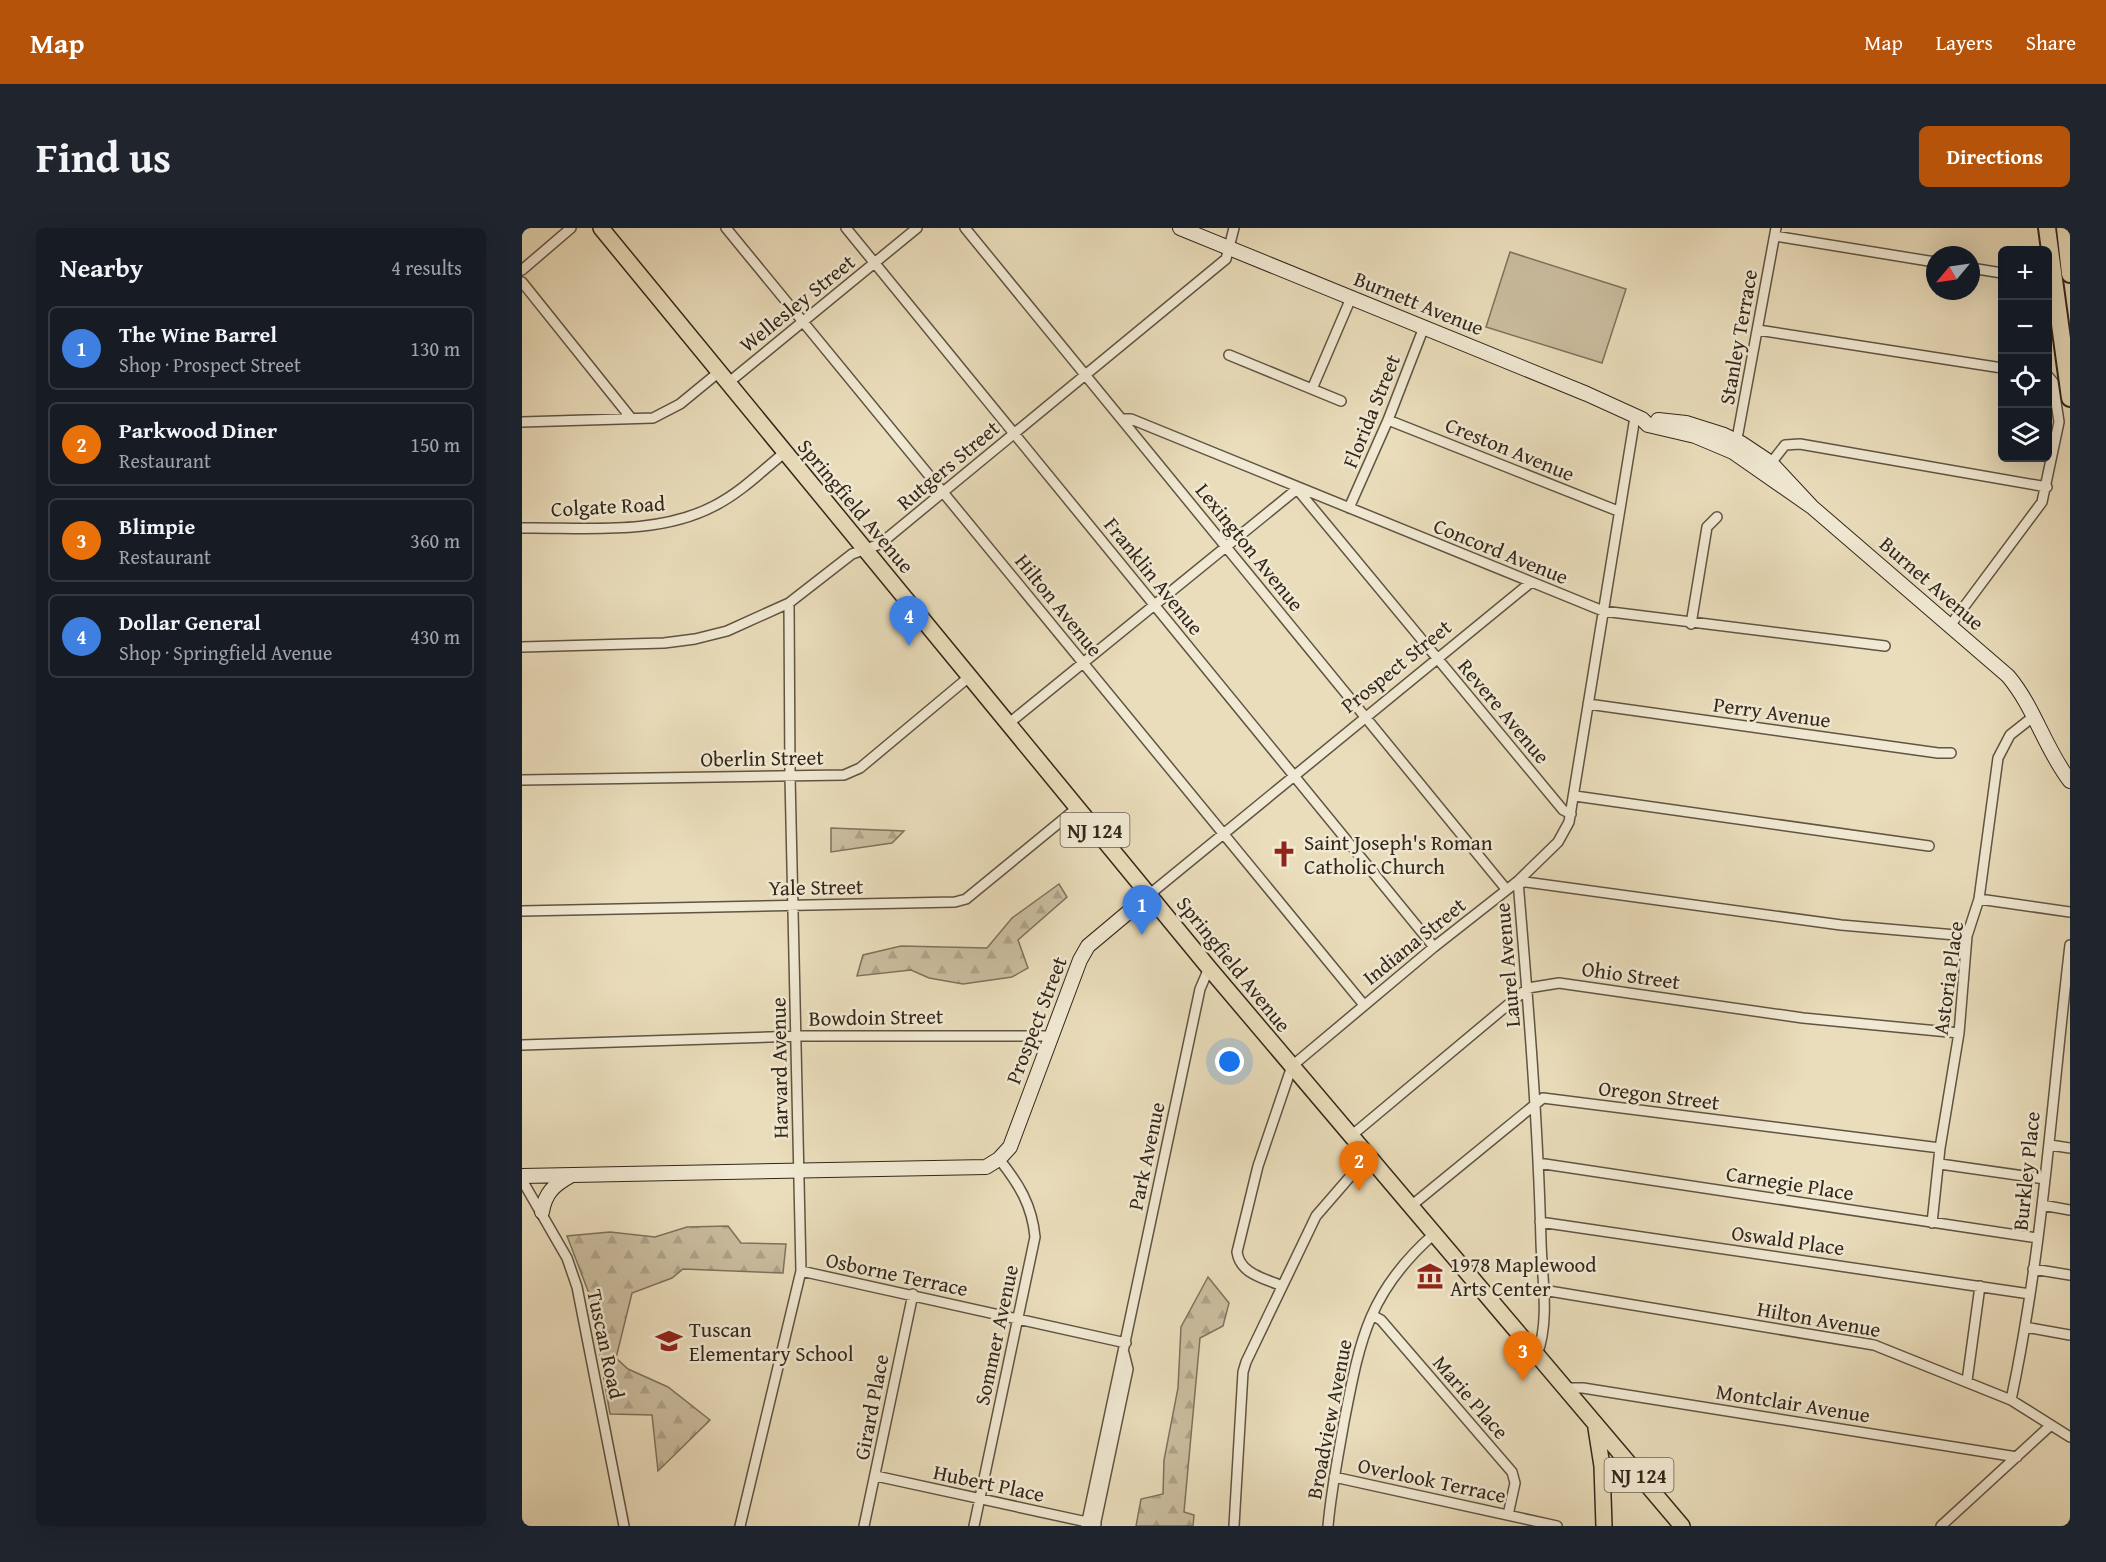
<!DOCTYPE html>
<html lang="en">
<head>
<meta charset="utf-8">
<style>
	body { margin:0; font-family:"Gentium Book Plus",serif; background:#20242c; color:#f1f3f6 }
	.controls { position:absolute; right:18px; top:18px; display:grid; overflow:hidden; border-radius:9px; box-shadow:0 6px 24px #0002 }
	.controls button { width:54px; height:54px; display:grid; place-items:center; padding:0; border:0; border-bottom:2px solid #363941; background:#171b24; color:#f1f3f6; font:30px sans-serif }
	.compass { position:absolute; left:1404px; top:18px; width:54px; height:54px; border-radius:50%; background:#171b24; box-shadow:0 6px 24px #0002; rotate:241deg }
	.you { position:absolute; left:708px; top:834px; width:21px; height:21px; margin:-15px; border:4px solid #fff; border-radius:50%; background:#1a73e8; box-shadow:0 0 0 9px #1a73e833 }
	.badge { display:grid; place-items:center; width:39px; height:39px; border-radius:50%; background:#b45309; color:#fff; font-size:20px; font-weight:700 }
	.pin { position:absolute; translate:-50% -50px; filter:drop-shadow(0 2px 3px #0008) }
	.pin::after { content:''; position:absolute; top:32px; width:21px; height:18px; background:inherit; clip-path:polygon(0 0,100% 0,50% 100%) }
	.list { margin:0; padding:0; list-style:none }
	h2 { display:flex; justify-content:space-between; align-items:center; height:78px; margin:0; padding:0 24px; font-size:26px }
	h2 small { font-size:20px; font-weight:400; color:#9ea1a6 }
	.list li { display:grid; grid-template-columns:39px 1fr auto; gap:18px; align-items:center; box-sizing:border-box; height:84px; margin:0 12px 12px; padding:0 12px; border:2px solid #363941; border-radius:9px }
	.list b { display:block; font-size:22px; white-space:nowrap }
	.list p { margin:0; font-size:20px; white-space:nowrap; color:#9ea1a6 }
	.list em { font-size:20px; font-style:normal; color:#9ea1a6 }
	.icon { flex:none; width:33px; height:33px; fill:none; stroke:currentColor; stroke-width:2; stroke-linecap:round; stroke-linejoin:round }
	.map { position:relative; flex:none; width:1548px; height:1298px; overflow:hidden; border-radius:9px }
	header { display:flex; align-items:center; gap:36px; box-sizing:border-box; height:84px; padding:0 30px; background:#b45309; color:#fff }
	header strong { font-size:28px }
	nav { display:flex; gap:33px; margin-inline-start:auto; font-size:21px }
	.intro { display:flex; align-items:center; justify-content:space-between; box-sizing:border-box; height:144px; padding:0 36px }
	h1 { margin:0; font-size:42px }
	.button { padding:15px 27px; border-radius:9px; background:#b45309; color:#fff; font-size:21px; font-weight:700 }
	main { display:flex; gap:36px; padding:0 36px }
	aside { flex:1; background:#171b24; border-radius:9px; box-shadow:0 6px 24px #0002 }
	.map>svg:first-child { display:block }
	.forest { fill:url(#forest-firs); stroke:#7e725e; stroke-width:1.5 }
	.pitch { fill:#cbbea0; stroke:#7e725e; stroke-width:1.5 }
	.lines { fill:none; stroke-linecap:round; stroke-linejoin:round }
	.street-casing { stroke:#605443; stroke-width:12 }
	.secondary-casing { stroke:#32271b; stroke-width:16 }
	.primary-casing { stroke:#32271b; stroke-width:18 }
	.highway-casing { stroke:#32271b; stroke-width:20 }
	.street { stroke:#f1e9d3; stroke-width:9 }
	.secondary { stroke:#f1e9d3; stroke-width:14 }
	.primary { stroke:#eaddbb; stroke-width:15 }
	.highway { stroke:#eaddbb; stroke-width:16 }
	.labels { text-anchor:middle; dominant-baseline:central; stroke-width:5; stroke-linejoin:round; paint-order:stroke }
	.shield { fill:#f1e9d3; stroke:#6b6152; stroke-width:1.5 }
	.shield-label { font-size:20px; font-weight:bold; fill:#32271b }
	.street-label { font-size:21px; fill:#32271b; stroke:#f1e9d3 }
	.poi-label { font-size:21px; fill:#32271b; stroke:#f1e9d3; text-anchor:start }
</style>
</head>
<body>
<header>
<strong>Map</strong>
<nav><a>Map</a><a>Layers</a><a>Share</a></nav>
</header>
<div class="intro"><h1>Find us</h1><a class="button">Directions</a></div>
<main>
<aside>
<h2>Nearby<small>4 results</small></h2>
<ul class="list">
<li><span class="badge" style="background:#3f7fe0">1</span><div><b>The Wine Barrel</b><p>Shop · Prospect Street</p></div><em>130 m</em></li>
<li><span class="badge" style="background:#e8710a">2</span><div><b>Parkwood Diner</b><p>Restaurant</p></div><em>150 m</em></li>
<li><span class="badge" style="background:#e8710a">3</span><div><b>Blimpie</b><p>Restaurant</p></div><em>360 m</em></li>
<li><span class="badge" style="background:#3f7fe0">4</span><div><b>Dollar General</b><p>Shop · Springfield Avenue</p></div><em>430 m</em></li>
</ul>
</aside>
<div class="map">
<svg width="1548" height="1298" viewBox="0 0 1548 1298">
	<defs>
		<pattern id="forest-firs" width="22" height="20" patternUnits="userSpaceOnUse" patternTransform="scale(1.5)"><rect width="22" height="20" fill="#cbbea0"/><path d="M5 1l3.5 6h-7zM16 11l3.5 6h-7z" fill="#afa389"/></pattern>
	</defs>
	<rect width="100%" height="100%" fill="#eaddbb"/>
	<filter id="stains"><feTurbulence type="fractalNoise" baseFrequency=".00333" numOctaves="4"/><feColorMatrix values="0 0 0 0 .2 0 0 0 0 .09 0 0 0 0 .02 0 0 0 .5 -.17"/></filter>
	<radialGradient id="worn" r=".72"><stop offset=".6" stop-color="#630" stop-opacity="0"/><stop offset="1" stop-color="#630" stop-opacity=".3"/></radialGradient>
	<!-- forest -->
	<path class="forest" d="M309 600 382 603 370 615 309 624Z
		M537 656 545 669 496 712 506 740 490 749 441 756 407 750 389 742 335 748 341 727 379 718 465 720 490 690Z
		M206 998 219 1015 264 1016 261 1045 161 1041 150 1050 110 1065 94 1130 106 1141 146 1159 188 1192 136 1243 130 1187 88 1186 68 1068 45 1008 88 1004 133 1009 165 999Z
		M686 1049 707 1075 701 1098 678 1110 662 1284 672 1287 671 1298H614L619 1271 641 1266 642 1232 656 1160 659 1099Z"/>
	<!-- pitch -->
	<path class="pitch" d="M988 24 1104 61 1080 135 964 99Z"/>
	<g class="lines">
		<!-- street casing -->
		<g class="street-casing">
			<path id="street" d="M204 0 842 777
				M324 0 912 719
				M443 0 984 661
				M1253 8 1413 34
				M1449 40 1480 45
				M0 42 49 0
				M0 54 109 190
				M1236 102 1480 140
				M707 127 819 173
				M206 155 395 0
				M790 161 829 70
				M600 191H609L1081 383 1363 418
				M866 192 1096 283
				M0 194 131 190 158 176 197 144
				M1214 216 1254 0
				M1249 235 1263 217 1278 216 1525 259
				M827 280 866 192 902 99
				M0 300C62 299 135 308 192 278 218 265 240 243 262 225
				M1169 396 1185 299 1195 289
				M1427 399 1520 274 1537 194 1531 154 1526 148
				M0 419 142 415 173 411 205 403 267 375 330 326 358 316 704 31 712 0
				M1066 476 1416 525H1429
				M486 496 775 261 1041 582 1049 586
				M0 552 322 547 338 540 447 449
				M1053 568 1407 618
				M996 653C1006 773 1016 893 1019 1014 1020 1051 1028 1092 1015 1127
				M996 653 1319 697 1445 708
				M628 666 1008 355
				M1457 671 1548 684
				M0 683 433 674 444 671 555 580
				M0 817 278 808H528
				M829 908 1006 760 1037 755 1281 790 1437 805
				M1528 917 1548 920
				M1016 935 1515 1010
				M1418 936 1523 951
				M0 952 45 1030 55 1059 102 1298
				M1520 977 1548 982
				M889 978 1021 870 1418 920
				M1018 994 1508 1066
				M1410 995 1418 920 1437 805 1445 708 1457 671 1476 530 1488 507 1512 488
				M1511 1041 1548 1047
				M279 1043 604 1115
				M760 1058C742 1050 718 1046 715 1024L736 938 770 838 912 719 996 653 1036 614 1047 594 1113 189
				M1021 1062 1352 1117 1489 1172 1548 1209
				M850 1087 859 1092 990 1244 993 1255 986 1287
				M1503 1099 1548 1107
				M1445 1153 1458 1058
				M1042 1160H1061L1495 1229
				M1489 1172C1521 1022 1530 869 1548 717
				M354 1248 574 1296
				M812 1249 1035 1298
				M218 1298 279 1043 268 548 267 375
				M342 1298 391 1066
				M452 1298 513 1009C510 977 497 956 477 931
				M564 1298 678 761 687 740
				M573 1298 606 1141 602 1125
				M712 1298 721 1144 724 1134 794 988 846 928
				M806 1298C809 1263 816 1229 822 1194 838 1112 846 1064 912 1006
				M1419 1298 1529 1197"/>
		</g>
		<!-- secondary casing -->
		<g class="secondary-casing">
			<path id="secondary" d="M658 0 1065 166 1120 191 1126 197 1173 208 1211 224 1290 279
				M1136 192 1164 195 1202 207 1219 215 1249 235 1290 279 1486 448C1513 480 1523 521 1548 553
				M0 948 464 939 477 931 488 919 558 732 566 718 628 666
				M20 984C23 965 32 957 48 948"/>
		</g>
		<!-- primary casing -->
		<g class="primary-casing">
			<path id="primary" d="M79 0 687 740 1160 1298
				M1074 1200 1080 1238 1082 1298"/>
		</g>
		<!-- highway casing -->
		<g class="highway-casing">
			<path id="highway" d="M1525 0 1548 170
				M1543 0 1548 46"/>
		</g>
		<!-- street -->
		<use href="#street" class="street"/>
		<!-- secondary -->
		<use href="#secondary" class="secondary"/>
		<!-- primary -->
		<use href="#primary" class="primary"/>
		<!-- highway -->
		<use href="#highway" class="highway"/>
	</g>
	<!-- icons -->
	<defs>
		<g id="church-bare" transform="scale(2.07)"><path d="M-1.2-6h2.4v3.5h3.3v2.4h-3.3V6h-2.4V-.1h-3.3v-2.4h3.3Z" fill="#8f2418" stroke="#f1e9d3" stroke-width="2.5" paint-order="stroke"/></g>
		<g id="museum-bare" transform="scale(2.07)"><path d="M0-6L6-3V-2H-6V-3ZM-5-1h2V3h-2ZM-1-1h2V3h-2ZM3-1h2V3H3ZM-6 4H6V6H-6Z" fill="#8f2418" stroke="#f1e9d3" stroke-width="2.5" paint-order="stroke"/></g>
		<g id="school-bare" transform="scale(2.07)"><path d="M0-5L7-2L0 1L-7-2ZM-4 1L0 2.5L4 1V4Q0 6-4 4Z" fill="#8f2418" stroke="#f1e9d3" stroke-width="2.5" paint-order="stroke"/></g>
	</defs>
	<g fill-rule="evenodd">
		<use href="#church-bare" x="762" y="626"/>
		<use href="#museum-bare" x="908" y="1048"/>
		<use href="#school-bare" x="147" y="1113"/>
	</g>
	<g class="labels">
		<!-- shield labels -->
		<g class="shield">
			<rect x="538.5" y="585" width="69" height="34" rx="4.5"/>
			<rect x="1082.5" y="1230" width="69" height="34" rx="4.5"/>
		</g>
		<g class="shield-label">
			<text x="573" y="602">NJ 124</text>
			<text x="1117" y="1247">NJ 124</text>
		</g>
		<!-- street labels -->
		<g class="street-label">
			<text transform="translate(275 75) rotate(-39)">Wellesley Street</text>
			<text transform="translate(897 75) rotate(22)">Burnett Avenue</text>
			<text transform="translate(1216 109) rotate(-80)">Stanley Terrace</text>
			<text transform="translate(849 183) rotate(-68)">Florida Street</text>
			<text transform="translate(988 221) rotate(22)">Creston Avenue</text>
			<text transform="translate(426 237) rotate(-40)">Rutgers Street</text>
			<text transform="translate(86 278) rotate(-3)">Colgate Road</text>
			<text transform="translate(334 278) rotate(50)">Springfield Avenue</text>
			<text transform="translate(728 319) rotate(51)">Lexington Avenue</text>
			<text transform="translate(979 323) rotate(22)">Concord Avenue</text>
			<text transform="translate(632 348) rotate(51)">Franklin Avenue</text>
			<text transform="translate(1410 355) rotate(41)">Burnet Avenue</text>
			<text transform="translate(537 377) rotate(51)">Hilton Avenue</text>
			<text transform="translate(874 438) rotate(-39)">Prospect Street</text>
			<text transform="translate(982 483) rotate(50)">Revere Avenue</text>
			<text transform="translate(1250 484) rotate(8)">Perry Avenue</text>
			<text transform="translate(240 530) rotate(-1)">Oberlin Street</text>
			<text transform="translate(294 659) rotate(-1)">Yale Street</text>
			<text transform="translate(892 713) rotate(-39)">Indiana Street</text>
			<text transform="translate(712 736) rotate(51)">Springfield Avenue</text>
			<text transform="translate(985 737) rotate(-95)">Laurel Avenue</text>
			<text transform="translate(1109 747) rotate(8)">Ohio Street</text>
			<text transform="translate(1426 750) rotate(-82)">Astoria Place</text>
			<text transform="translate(354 789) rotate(-1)">Bowdoin Street</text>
			<text transform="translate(514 792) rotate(-69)">Prospect Street</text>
			<text transform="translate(257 840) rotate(-91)">Harvard Avenue</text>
			<text transform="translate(1137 867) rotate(7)">Oregon Street</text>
			<text transform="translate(624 928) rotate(-78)">Park Avenue</text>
			<text transform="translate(1504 943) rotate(-84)">Burkley Place</text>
			<text transform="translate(1268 955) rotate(9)">Carnegie Place</text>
			<text transform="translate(1266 1012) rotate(8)">Oswald Place</text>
			<text transform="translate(375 1046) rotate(12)">Osborne Terrace</text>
			<text transform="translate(1297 1091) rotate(10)">Hilton Avenue</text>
			<text transform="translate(474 1107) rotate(-78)">Sommer Avenue</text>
			<text transform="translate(84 1116) rotate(78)">Tuscan Road</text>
			<text transform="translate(949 1169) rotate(49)">Marie Place</text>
			<text transform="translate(1271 1175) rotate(9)">Montclair Avenue</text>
			<text transform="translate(349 1179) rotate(-79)">Girard Place</text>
			<text transform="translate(807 1191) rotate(-79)">Broadview Avenue</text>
			<text transform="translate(910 1252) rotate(12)">Overlook Terrace</text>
			<text transform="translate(467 1255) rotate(12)">Hubert Place</text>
		</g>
		<!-- poi labels -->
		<g class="poi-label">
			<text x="782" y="614">Saint Joseph's Roman<tspan x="782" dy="24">Catholic Church</tspan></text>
			<text x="928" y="1036">1978 Maplewood<tspan x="928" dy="24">Arts Center</tspan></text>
			<text x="167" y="1101">Tuscan<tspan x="167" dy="24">Elementary School</tspan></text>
		</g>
	</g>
	<rect width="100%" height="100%" filter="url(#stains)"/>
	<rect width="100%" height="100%" fill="url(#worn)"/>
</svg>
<div class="controls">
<button>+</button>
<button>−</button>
<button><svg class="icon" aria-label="locate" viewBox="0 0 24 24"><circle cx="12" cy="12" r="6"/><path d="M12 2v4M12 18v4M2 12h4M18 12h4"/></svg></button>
<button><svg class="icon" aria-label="layers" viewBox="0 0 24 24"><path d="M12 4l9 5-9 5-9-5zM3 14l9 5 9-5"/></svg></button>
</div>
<svg class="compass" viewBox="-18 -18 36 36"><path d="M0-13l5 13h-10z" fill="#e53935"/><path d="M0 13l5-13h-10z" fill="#9ea1a6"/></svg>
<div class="you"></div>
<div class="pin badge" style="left:620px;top:707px;background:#3f7fe0">1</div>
<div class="pin badge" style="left:837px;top:963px;background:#e8710a">2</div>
<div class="pin badge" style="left:1001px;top:1153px;background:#e8710a">3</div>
<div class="pin badge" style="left:387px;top:418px;background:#3f7fe0">4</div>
</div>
</main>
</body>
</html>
